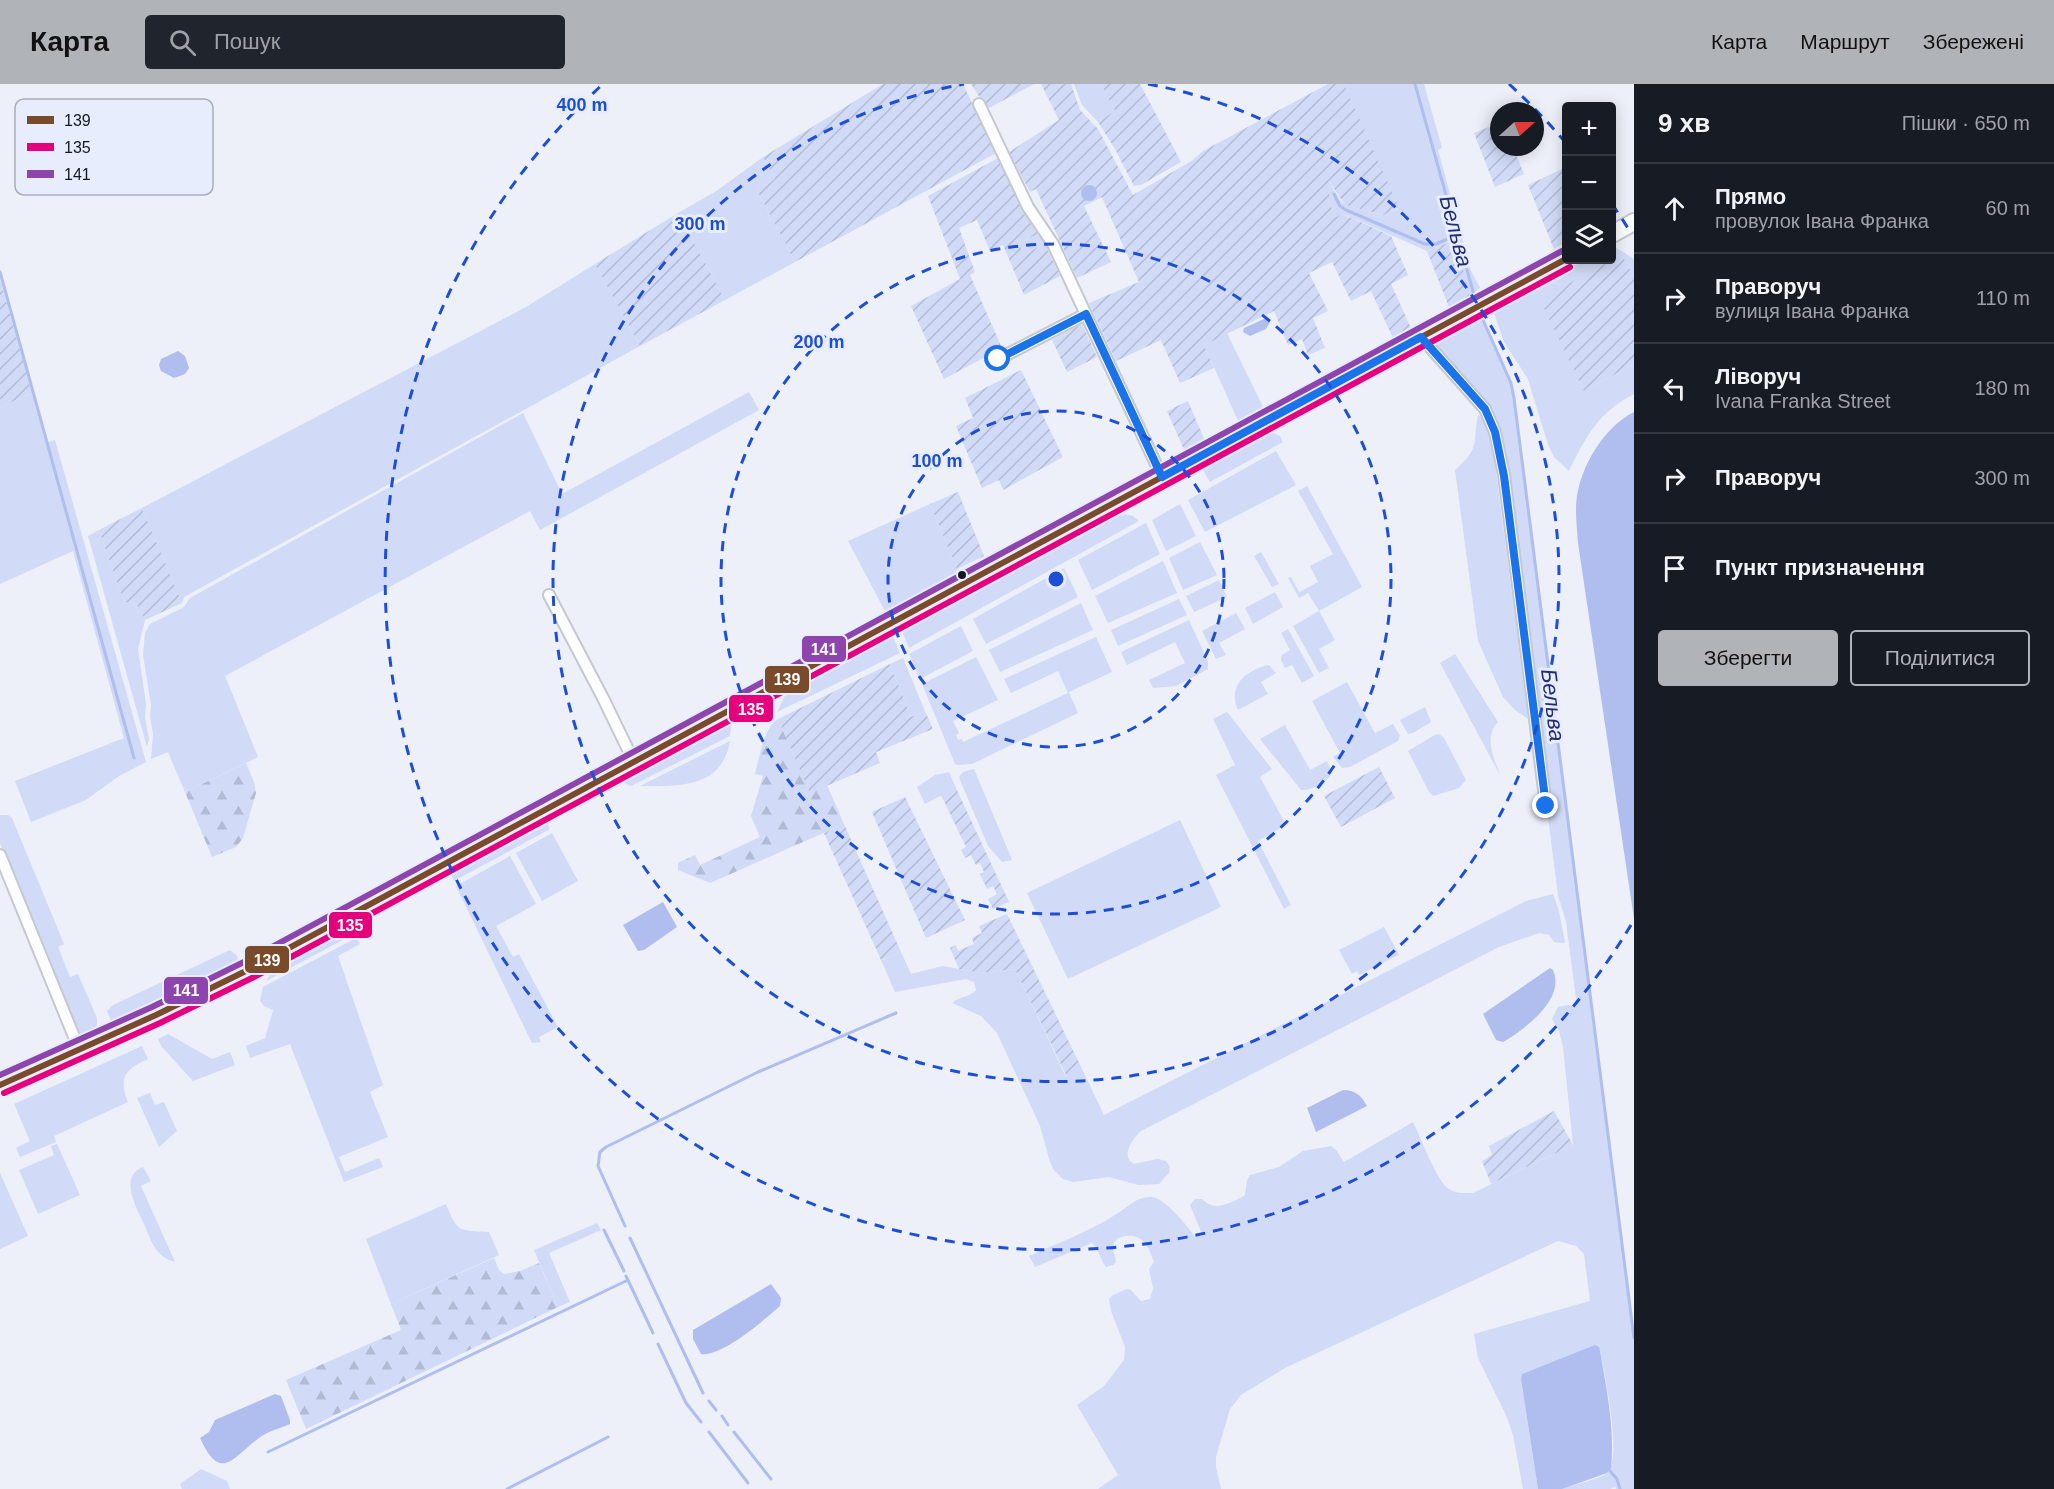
<!DOCTYPE html>
<html lang="uk">
<head>
<meta charset="utf-8">
<style>
	body { margin:0; font-family:Helvetica,sans-serif; background:#20242c; color:#f1f3f6 }
	.controls { position:absolute; right:18px; top:18px; display:grid; overflow:hidden; border-radius:6px; box-shadow:0 3px 15px #0003 }
	.controls button { width:54px; height:54px; display:grid; place-items:center; padding:0; border:0; border-bottom:2px solid #363941; background:#171b24; color:#f1f3f6; font:30px sans-serif }
	.compass { position:absolute; left:1490px; top:18px; width:54px; height:54px; border-radius:50%; background:#171b24; box-shadow:0 3px 15px #0003; rotate:69deg }
	.stop { position:absolute; width:18px; height:18px; margin:-14px; border:4px solid #1a73e8; border-radius:50%; background:#fff }
	.stop.end { background:#1a73e8; border-color:#fff; box-shadow:0 2px 6px #0008 }
	.list { margin:0; padding:0; list-style:none }
	h2 { display:flex; justify-content:space-between; align-items:center; height:78px; margin:0; padding:0 24px; font-size:26px }
	h2 small { font-size:20px; font-weight:400; color:#9ea1a6 }
	.list li { display:grid; grid-template-columns:39px 1fr auto; gap:18px; align-items:center; box-sizing:border-box; height:90px; padding:0 24px; border-top:2px solid #363941 }
	.list b { display:block; font-size:22px; white-space:nowrap }
	.list p { margin:0; font-size:20px; white-space:nowrap; color:#9ea1a6 }
	.list em { font-size:20px; font-style:normal; color:#9ea1a6 }
	.actions { display:flex; gap:12px; padding:18px 24px }
	.actions a { flex:1; padding:14px 0; border:2px solid #b0b3b7; border-radius:6px; text-align:center; font-size:21px; color:#b0b3b7 }
	.actions .main { background:#b0b3b7; color:#111 }
	.icon { flex:none; width:33px; height:33px; fill:none; stroke:currentColor; stroke-width:2; stroke-linecap:round; stroke-linejoin:round }
	.map { position:relative; flex:none; width:1634px; height:1405px; overflow:hidden }
	header { display:flex; align-items:center; gap:36px; box-sizing:border-box; height:84px; padding:0 30px; background:#b0b3b7; color:#111 }
	header strong { font-size:28px }
	nav { display:flex; gap:33px; margin-inline-start:auto; font-size:21px }
	.search { width:420px; height:54px; background:#20242c; display:flex; align-items:center; gap:15px; box-sizing:border-box; padding:0 21px; border-radius:6px; color:#9ea1a6; font-size:22px }
	main { display:flex }
	aside { flex:1; background:#171b24 }
	.map>svg:first-child { display:block }
	.green { fill:#d1daf7 }
	.forest { fill:url(#forest-firs) }
	.garden { fill:url(#garden-furrows) }
	.water { fill:#afbeee }
	.lines { fill:none; stroke-linecap:round; stroke-linejoin:round }
	.stream { stroke:#afbeee; stroke-width:3 }
	.minor-casing { stroke:#c6c8d0; stroke-width:14 }
	.primary-casing { stroke:#c6c8d0; stroke-width:20 }
	.minor { stroke:#fcfdfe; stroke-width:10 }
	.primary { stroke:#fcfdfe; stroke-width:16 }
	.bus-1-casing { stroke:#e8edfd; stroke-width:10 }
	.bus-2-casing { stroke:#e8edfd; stroke-width:10 }
	.bus-3-casing { stroke:#e8edfd; stroke-width:10 }
	.bus-1 { stroke:#7a4b2a; stroke-width:6 }
	.bus-2 { stroke:#e5007d; stroke-width:6 }
	.bus-3 { stroke:#8e44ad; stroke-width:6 }
	.route { stroke:#1a73e8; stroke-width:8 }
	.ring { fill:none; stroke:#1d4ed8; stroke-width:3; stroke-dasharray:10 8 }
	.bus-dot { fill:#15181e; stroke:#e8edfd; stroke-width:2 }
	.labels { text-anchor:middle; dominant-baseline:central; stroke-width:6; stroke-linejoin:round; paint-order:stroke }
	.water-label { font-size:22px; font-style:italic; fill:#202c76; stroke:#e8edfd }
	.key { fill:#e8edfd; stroke:#a9adba; stroke-width:1.5 }
	.key-label { font-size:16px; fill:#15181e }
	.centre { fill:#1d4ed8; stroke:#e8edfd; stroke-width:3 }
	.ring-label { font-size:18px; text-anchor:middle; font-weight:bold; fill:#1d4ed8; stroke:#e8edfd; stroke-width:6; stroke-linejoin:round; paint-order:stroke }
	.line-badge { stroke:#e8edfd; stroke-width:2 }
	.badge-label { font-size:16px; text-anchor:middle; font-weight:bold; fill:#fff }
</style>
</head>
<body>
<header>
<strong>Карта</strong>
<div class="search"><svg class="icon" aria-label="search" viewBox="0 0 24 24"><circle cx="10" cy="10" r="6"/><path d="M15 15l6 6"/></svg>Пошук</div>
<nav><a>Карта</a><a>Маршрут</a><a>Збережені</a></nav>
</header>
<main>
<div class="map">
<svg width="1634" height="1405" viewBox="0 0 1634 1405">
	<defs>
		<pattern id="forest-firs" width="22" height="20" patternUnits="userSpaceOnUse" patternTransform="scale(1.5)"><rect width="22" height="20" fill="#d1daf7"/><path d="M5 1l3.5 6h-7zM16 11l3.5 6h-7z" fill="#b3bad3"/></pattern>
		<pattern id="garden-furrows" width="10" height="10" patternUnits="userSpaceOnUse" patternTransform="scale(1.5)"><rect width="10" height="10" fill="#d1daf7"/><path d="M-1 1l2-2M0 10L10 0M9 11l2-2" fill="none" stroke="#b3bad3"/></pattern>
	</defs>
	<rect width="100%" height="100%" fill="#edf0f8"/>
	<!-- green -->
	<path class="green" d="M1074 0H1101L1115 27 1098 38 1082 21Z
		M1344 0H1424L1442 64 1438 66 1471 187 1480 204 1470 212 1454 156 1427 167 1344 130 1336 134 1329 119 1328 96 1340 116 1345 121 1383 131 1398 125Z
		M763 73 775 95 757 106 795 178 725 216 678 129 718 106Z
		M1038 150 1045 160 1024 170 1019 159Z
		M1615 163 1634 175V192L1621 170 1612 175V164Z
		M1585 176H1610L1584 307 1634 280V310C1599 328 1586 352 1569 387L1554 373 1548 361 1528 295 1504 258 1493 226Z
		M595 180 640 262 184 513 182 519 142 424 526 223Z
		M1482 233 1511 299 1514 314 1634 1254V1405H1616L1615 1403 1610 1405H1562C1573 1401 1598 1395 1606 1390 1624 1377 1604 1288 1600 1267L1598 1262 1522 1290 1521 1295 1538 1405H1523L1513 1351 1506 1331 1478 1274 1474 1250 1590 1217 1584 1170 1576 1162 1558 1157 1285 1284 1241 1311 1230 1325 1216 1373V1383L1221 1405H1098L1118 1391 1077 1321 1104 1302 1124 1276 1125 1263 1111 1227 1109 1215 1113 1211 1127 1205 1131 1206 1141 1217 1150 1215 1153 1204 1149 1185 1154 1178C1151 1171 1149 1163 1143 1157 1136 1149 1113 1149 1113 1164 1113 1169 1116 1173 1116 1178L1113 1181 1106 1183C1100 1176 1099 1165 1092 1159L1035 1183 1029 1172C1058 1159 1091 1147 1118 1129 1127 1123 1138 1112 1151 1113 1166 1114 1187 1142 1195 1153L1202 1150 1190 1121 1195 1115H1202C1205 1117 1207 1120 1211 1121 1219 1125 1238 1116 1245 1111L1247 1096 1250 1091 1279 1083 1303 1067 1331 1062 1336 1066 1344 1078 1413 1038C1420 1052 1437 1098 1449 1105 1457 1110 1464 1109 1473 1109L1573 1061 1563 963 1559 947 1552 935 1558 923 1568 921 1577 922 1566 838 1558 811 1504 391 1490 335 1429 262Z
		M1227 249 1264 325 1239 339 1204 261Z
		M749 308 759 326 540 446 530 427 225 592 258 673 185 708 168 668 151 675 153 650 150 632 151 621 143 571 145 549 150 540 184 523 190 514 523 329 562 410Z
		M32 309 46 359 55 356 146 678 119 692 86 716 31 738 15 697 124 654 73 467 0 500V323Z
		M1478 331 1484 335 1493 364 1528 635 1515 626 1503 613 1478 557 1455 386C1481 363 1472 361 1478 331Z
		M1271 348 1280 352 1283 358 1210 398 1201 383 1263 350Z
		M1276 367 1296 401 1205 448 1188 416Z
		M1307 402 1362 503 1319 527 1335 556 1319 565 1329 584 1319 589 1293 542 1319 527 1308 509 1299 514 1288 494 1291 493 1299 508 1318 498 1310 482 1333 470 1298 407Z
		M930 420 957 485 954 494 886 529 848 457Z
		M1180 420 1196 452 1166 467 1152 436Z
		M1125 430 1133 432 1139 437 909 564 902 547 1108 435Z
		M1146 439 1160 470 1092 506 1078 476Z
		M99 446 124 518 136 519 145 536 138 565 146 620 145 634 149 655 147 663 88 452Z
		M1200 458 1217 491 1183 506 1169 474Z
		M1261 468 1279 500 1272 503 1254 472Z
		M1163 477 1177 509 1108 539 1095 512Z
		M1064 484 1078 513 986 560 973 535Z
		M1219 496 1227 513 1194 528 1186 512Z
		M1275 508 1283 523 1253 540 1245 524Z
		M1179 515 1187 531 1118 562 1111 546Z
		M1081 519 1093 546 1000 588 989 566Z
		M1236 529 1245 545 1219 559 1226 571 1216 575 1202 547Z
		M1189 536 1208 578V585L1176 602 1153 604 1149 596 1185 579 1175 558 1127 581 1121 568Z
		M961 542 973 567 920 595 909 570Z
		M1288 545 1314 592 1302 599 1292 581 1285 584 1281 576 1282 571 1290 566 1281 549Z
		M890 552 894 555 900 569 777 628 787 607Z
		M1096 553 1112 588 1069 608 1078 629 972 680 958 681 955 680 922 600 976 573 998 616 953 637 959 649 956 651 958 656 962 655 963 658 1068 609 1058 587 1011 609 1004 595Z
		M1455 570 1498 638C1483 654 1494 673 1500 691L1440 579Z
		M903 574 925 627 911 633 890 580Z
		M1269 581 1276 589 1261 598 1268 610 1238 626C1227 602 1246 586 1269 581Z
		M1347 598 1375 649 1393 640 1400 652 1398 657 1350 683 1342 684 1333 673 1340 669 1312 617Z
		M1425 623 1431 638 1413 649 1408 650 1400 636Z
		M1227 628 1272 685 1260 693 1286 741 1258 757 1291 821 1284 825 1216 691 1235 681 1213 635Z
		M732 636 730 652 631 702 624 699 625 693Z
		M1285 641 1310 686 1327 677 1332 689C1328 698 1311 707 1301 706L1260 655Z
		M1439 650 1444 654 1466 696 1459 704 1433 712 1429 708 1408 667 1433 652Z
		M730 657C722 705 678 702 640 702Z
		M974 685 1008 766 1012 776 1002 778 988 762 960 696 959 693 963 688Z
		M949 688 956 704 925 720 917 703 935 691Z
		M0 731H8L12 734 64 860 58 863 70 893 78 890 97 934V945L85 952H81L77 947 0 759Z
		M545 735 550 745 454 797 449 787Z
		M1180 736 1221 823 1068 895 1027 809Z
		M552 749 578 797 542 817 516 769Z
		M510 772 536 820 496 842 513 873 519 870 558 943 539 953 541 958 532 959 456 802Z
		M1553 810 1559 827 1565 859 1554 858 1549 851 1539 849 1499 863 1141 1047C1132 1055 1120 1073 1134 1080L1158 1075 1166 1077 1170 1083 1169 1089 1159 1100 1138 1101 1109 1093 1073 1098 1063 1095 1053 1085 1050 1078 1040 1042 997 949 981 932 952 919C959 912 969 914 976 906L974 898 966 895 895 908 881 876 901 868 911 890 943 882 981 889 1015 885 1066 993 1082 985 1104 1031 1526 817Z
		M348 843 354 850 266 897 277 881Z
		M1384 843 1399 871 1359 891 1357 887 1352 890 1339 866Z
		M356 854 360 860 338 872 383 1001 370 1008 388 1053 339 1073 345 1088 379 1074 383 1083 344 1098 290 960 250 974 246 962 265 954 273 926 264 922 260 917 263 903Z
		M230 866 237 872 238 876 232 885 125 935 111 937 107 927 113 921Z
		M168 950 212 975 230 968 235 981 193 997 162 963 158 955Z
		M142 962 148 975C125 985 118 994 128 1018L54 1052 56 1058 20 1073 16 1064 30 1057 14 1020Z
		M150 1009 155 1021 164 1018 177 1047 159 1063 137 1014Z
		M57 1060 80 1111 38 1130 19 1086 54 1071 51 1062Z
		M143 1083 151 1097 141 1102 175 1178C168 1176 163 1173 158 1168 152 1161 149 1151 145 1142 138 1126 117 1093 143 1083Z
		M0 1089 28 1152 0 1165Z
		M446 1120C458 1149 458 1146 489 1148L499 1171 391 1220 366 1155Z
		M597 1139 601 1146 549 1169 570 1218 558 1223 534 1166Z
		M201 1385 227 1397 230 1405H182L180 1400Z"/>
	<!-- forest -->
	<path class="forest" d="M778 635 810 708 827 701 844 740 710 799 678 786V779L695 771 700 781 760 753 751 732 763 692 755 690C759 675 764 642 778 635Z
		M246 679 254 698 256 709 243 754 236 763 212 773 185 708Z
		M494 1174 499 1186 504 1190 520 1187 539 1179 558 1223 306 1345 286 1296 401 1246 391 1220Z"/>
	<!-- garden -->
	<path class="garden" d="M883 0H963L996 69 795 178 757 106 775 95 763 73Z
		M971 0H1034L987 25Z
		M1041 0H1071L1080 26 1098 45 1133 111 1193 76 1203 67 1328 0H1344L1399 124 1383 131 1345 121 1329 97V119L1336 133 1343 130 1391 152 1408 191 1391 200 1411 244 1393 254 1371 207 1351 217 1332 178 1309 189 1328 227 1313 234 1325 264 1308 271 1302 255 1288 261 1274 227 1204 261 1214 284 1180 299 1161 256 1116 277 1089 219 1139 198 1102 113 1084 122 1111 178 1077 194 1036 105 1030 108 1009 68 1059 36Z
		M1101 0H1140L1181 78 1141 101 1134 102 1115 65 1098 38 1115 27Z
		M1499 39V63H1513L1524 90 1495 103 1474 49Z
		M998 74 1023 128 1038 150 1019 159 1024 170 1045 160 1060 192 1024 211 1003 161 990 167 977 136 959 144 975 188 970 191 1002 264 944 295 911 222 960 195 928 112Z
		M1564 84 1566 90V158L1554 165 1528 101Z
		M678 129 725 216 640 262 595 180Z
		M1455 156 1470 212 1449 223 1427 167Z
		M1621 170 1634 192V280L1584 307 1540 216Z
		M0 195 32 309 0 323Z
		M1082 240 1097 273 1067 288 1052 256Z
		M1021 286 1063 373 1003 406 999 396 982 404 956 342 973 334 965 314Z
		M1188 317 1205 357 1185 368 1167 327Z
		M958 408 984 472 957 485 930 420Z
		M142 424 182 519 145 536 136 519 124 518 99 446Z
		M890 580 911 633 925 627 933 645 876 668 880 679 810 709 778 635Z
		M1379 683 1395 714 1341 743 1324 712Z
		M956 704 1009 818 993 825 988 815 997 810 993 802 987 805 980 790 984 788 980 779 976 781 971 771 965 774 961 766 966 763 941 711Z
		M905 713 965 836 926 854 872 728Z
		M844 740 901 868 881 876 824 749Z
		M1007 830 1082 985 1067 993 1015 885 981 889 959 885 950 864 956 861 958 867 974 860 972 854 982 849 979 842Z
		M1554 1027 1573 1061 1491 1100 1482 1077 1492 1071 1489 1062Z"/>
	<!-- water -->
	<path class="water" d="M1081 109a8 8 0 1 1 16 0a8 8 0 1 1-16 0Z
		M1266 234 1270 238 1266 245 1250 252 1243 248 1244 244Z
		M178 267 185 272 189 284 185 290 174 294 161 287 159 281 161 275Z
		M1634 328V835L1578 459C1577 442 1574 424 1578 407 1584 377 1606 342 1634 328Z
		M663 818 677 843 644 866 638 867 623 841Z
		M1550 884 1553 886C1566 915 1525 945 1503 958L1496 956 1483 930Z
		M1343 1006C1355 1006 1361 1011 1367 1022L1316 1048 1307 1024Z
		M771 1200 781 1214 780 1222C764 1236 722 1273 701 1270L693 1255V1246Z
		M1595 1261 1599 1263 1600 1267C1607 1307 1615 1345 1611 1385L1607 1389 1562 1405H1538L1521 1295 1522 1290Z
		M275 1310 281 1312 290 1336V1340C279 1345 268 1347 259 1354 233 1373 221 1400 200 1354L209 1348 215 1336Z"/>
	<g class="lines">
		<!-- stream -->
		<path class="stream" d="M1415 0 1476 218
			M1334 110 1340 122 1346 126 1425 160H1436L1457 151
			M0 188 134 674
			M1479 227 1511 299 1514 314 1634 1254
			M625 1142 598 1082 600 1068 606 1063 758 988 896 929
			M604 1146 624 1187
			M630 1154 703 1309
			M626 1192 653 1249
			M658 1260 686 1319 701 1338
			M709 1317 716 1326
			M722 1332 728 1341
			M709 1348 748 1399
			M734 1348 771 1395
			M268 1368 628 1196
			M1610 1387 1617 1395 1620 1405
			M507 1405 608 1353"/>
		<!-- minor casing -->
		<g class="minor-casing">
			<path id="minor" d="M979 20 1028 123 1053 160 1162 393
				M1421 253 1485 325 1495 348 1504 391 1546 722
				M998 275 1086 230
				M549 511 603 614 634 678
				M0 771 79 965"/>
		</g>
		<!-- primary casing -->
		<g class="primary-casing">
			<path id="primary" d="M1612 150 1634 138
				M0 1001 156 931 250 885 1566 175"/>
		</g>
		<!-- minor -->
		<use href="#minor" class="minor"/>
		<!-- primary -->
		<use href="#primary" class="primary"/>
		<!-- bus-1 casing -->
		<g class="bus-1-casing">
			<path id="bus-1" d="M0 1001 156 931 250 885 1566 175"/>
		</g>
		<!-- bus-2 casing -->
		<g class="bus-2-casing">
			<path id="bus-2" d="M4 1009 160 939 254 893 1570 183"/>
		</g>
		<!-- bus-3 casing -->
		<g class="bus-3-casing">
			<path id="bus-3" d="M0 991 152 923 246 877 1562 167"/>
		</g>
		<!-- bus-1 -->
		<use href="#bus-1" class="bus-1"/>
		<!-- bus-2 -->
		<use href="#bus-2" class="bus-2"/>
		<!-- bus-3 -->
		<use href="#bus-3" class="bus-3"/>
	</g>
	<g class="lines">
		<!-- route -->
		<path class="route" d="M998 275 1086 230 1162 393 1421 253 1485 325 1495 348 1504 392 1546 722"/>
	</g>
	<!-- distance rings -->
	<g class="ring">
		<circle cx="1056" cy="495" r="168"/>
		<circle cx="1056" cy="495" r="335"/>
		<path d="M1148 0A503 503 0 1 1 964 0"/>
		<path d="M1631 841A671 671 0 1 1 603 0M1509 0A671 671 0 0 1 1566 59M1612 120A671 671 0 0 1 1631 149"/>
	</g>
	<!-- markers -->
	<circle class="bus-dot" cx="962" cy="491" r="5"/>
	<g class="labels">
		<!-- water labels -->
		<g class="water-label">
			<text transform="translate(1456 147) rotate(75)">Бельва</text>
			<text transform="translate(1553 621) rotate(83)">Бельва</text>
		</g>
	</g>
	<!-- legend -->
	<rect x="15" y="15" width="198" height="96" rx="9" class="key"/>
	<rect x="27" y="32" width="27" height="8" fill="#7a4b2a"/>
	<rect x="27" y="59" width="27" height="8" fill="#e5007d"/>
	<rect x="27" y="86" width="27" height="8" fill="#8e44ad"/>
	<g class="key-label">
		<text x="64" y="42">139</text>
		<text x="64" y="69">135</text>
		<text x="64" y="96">141</text>
	</g>
	<circle cx="1056" cy="495" r="9" class="centre"/>
	<g class="ring-label">
		<text x="582" y="27">400 m</text>
		<text x="700" y="146">300 m</text>
		<text x="819" y="264">200 m</text>
		<text x="937" y="383">100 m</text>
	</g>
	<g class="line-badge">
		<rect x="801" y="551" width="46" height="28" rx="6" fill="#8e44ad"/>
		<rect x="764" y="581" width="46" height="29" rx="6" fill="#7a4b2a"/>
		<rect x="728" y="610" width="46" height="29" rx="6" fill="#e5007d"/>
		<rect x="328" y="827" width="45" height="28" rx="6" fill="#e5007d"/>
		<rect x="244" y="861" width="46" height="29" rx="6" fill="#7a4b2a"/>
		<rect x="163" y="892" width="46" height="29" rx="6" fill="#8e44ad"/>
	</g>
	<g class="badge-label">
		<text x="824" y="571">141</text>
		<text x="787" y="601">139</text>
		<text x="751" y="631">135</text>
		<text x="350" y="847">135</text>
		<text x="267" y="882">139</text>
		<text x="186" y="912">141</text>
	</g>
</svg>
<div class="controls">
<button>+</button>
<button>−</button>
<button><svg class="icon" aria-label="layers" viewBox="0 0 24 24"><path d="M12 4l9 5-9 5-9-5zM3 14l9 5 9-5"/></svg></button>
</div>
<svg class="compass" viewBox="-18 -18 36 36"><path d="M0-13l5 13h-10z" fill="#e53935"/><path d="M0 13l5-13h-10z" fill="#9ea1a6"/></svg>
<div class="stop" style="left:998px;top:275px"></div>
<div class="stop end" style="left:1546px;top:722px"></div>
</div>
<aside>
<h2>9 хв<small>Пішки · 650 m</small></h2>
<ul class="list">
<li><svg class="icon" aria-label="ahead" viewBox="0 0 24 24"><path d="M12 20V5M6 11l6-6 6 6"/></svg><div><b>Прямо</b><p>провулок Івана Франка</p></div><em>60 m</em></li>
<li><svg class="icon" aria-label="right" viewBox="0 0 24 24"><path d="M7 20v-9h11M14 6l5 5-5 5"/></svg><div><b>Праворуч</b><p>вулиця Івана Франка</p></div><em>110 m</em></li>
<li><svg class="icon" aria-label="left" viewBox="0 0 24 24"><path d="M17 20v-9H6M10 6l-5 5 5 5"/></svg><div><b>Ліворуч</b><p>Ivana Franka Street</p></div><em>180 m</em></li>
<li><svg class="icon" aria-label="right" viewBox="0 0 24 24"><path d="M7 20v-9h11M14 6l5 5-5 5"/></svg><div><b>Праворуч</b></div><em>300 m</em></li>
<li><svg class="icon" aria-label="arrive" viewBox="0 0 24 24"><path d="M6 21V4h12l-3 4 3 4H6"/></svg><div><b>Пункт призначення</b></div></li>
</ul>
<div class="actions"><a class="main">Зберегти</a><a>Поділитися</a></div>
</aside>
</main>
</body>
</html>
